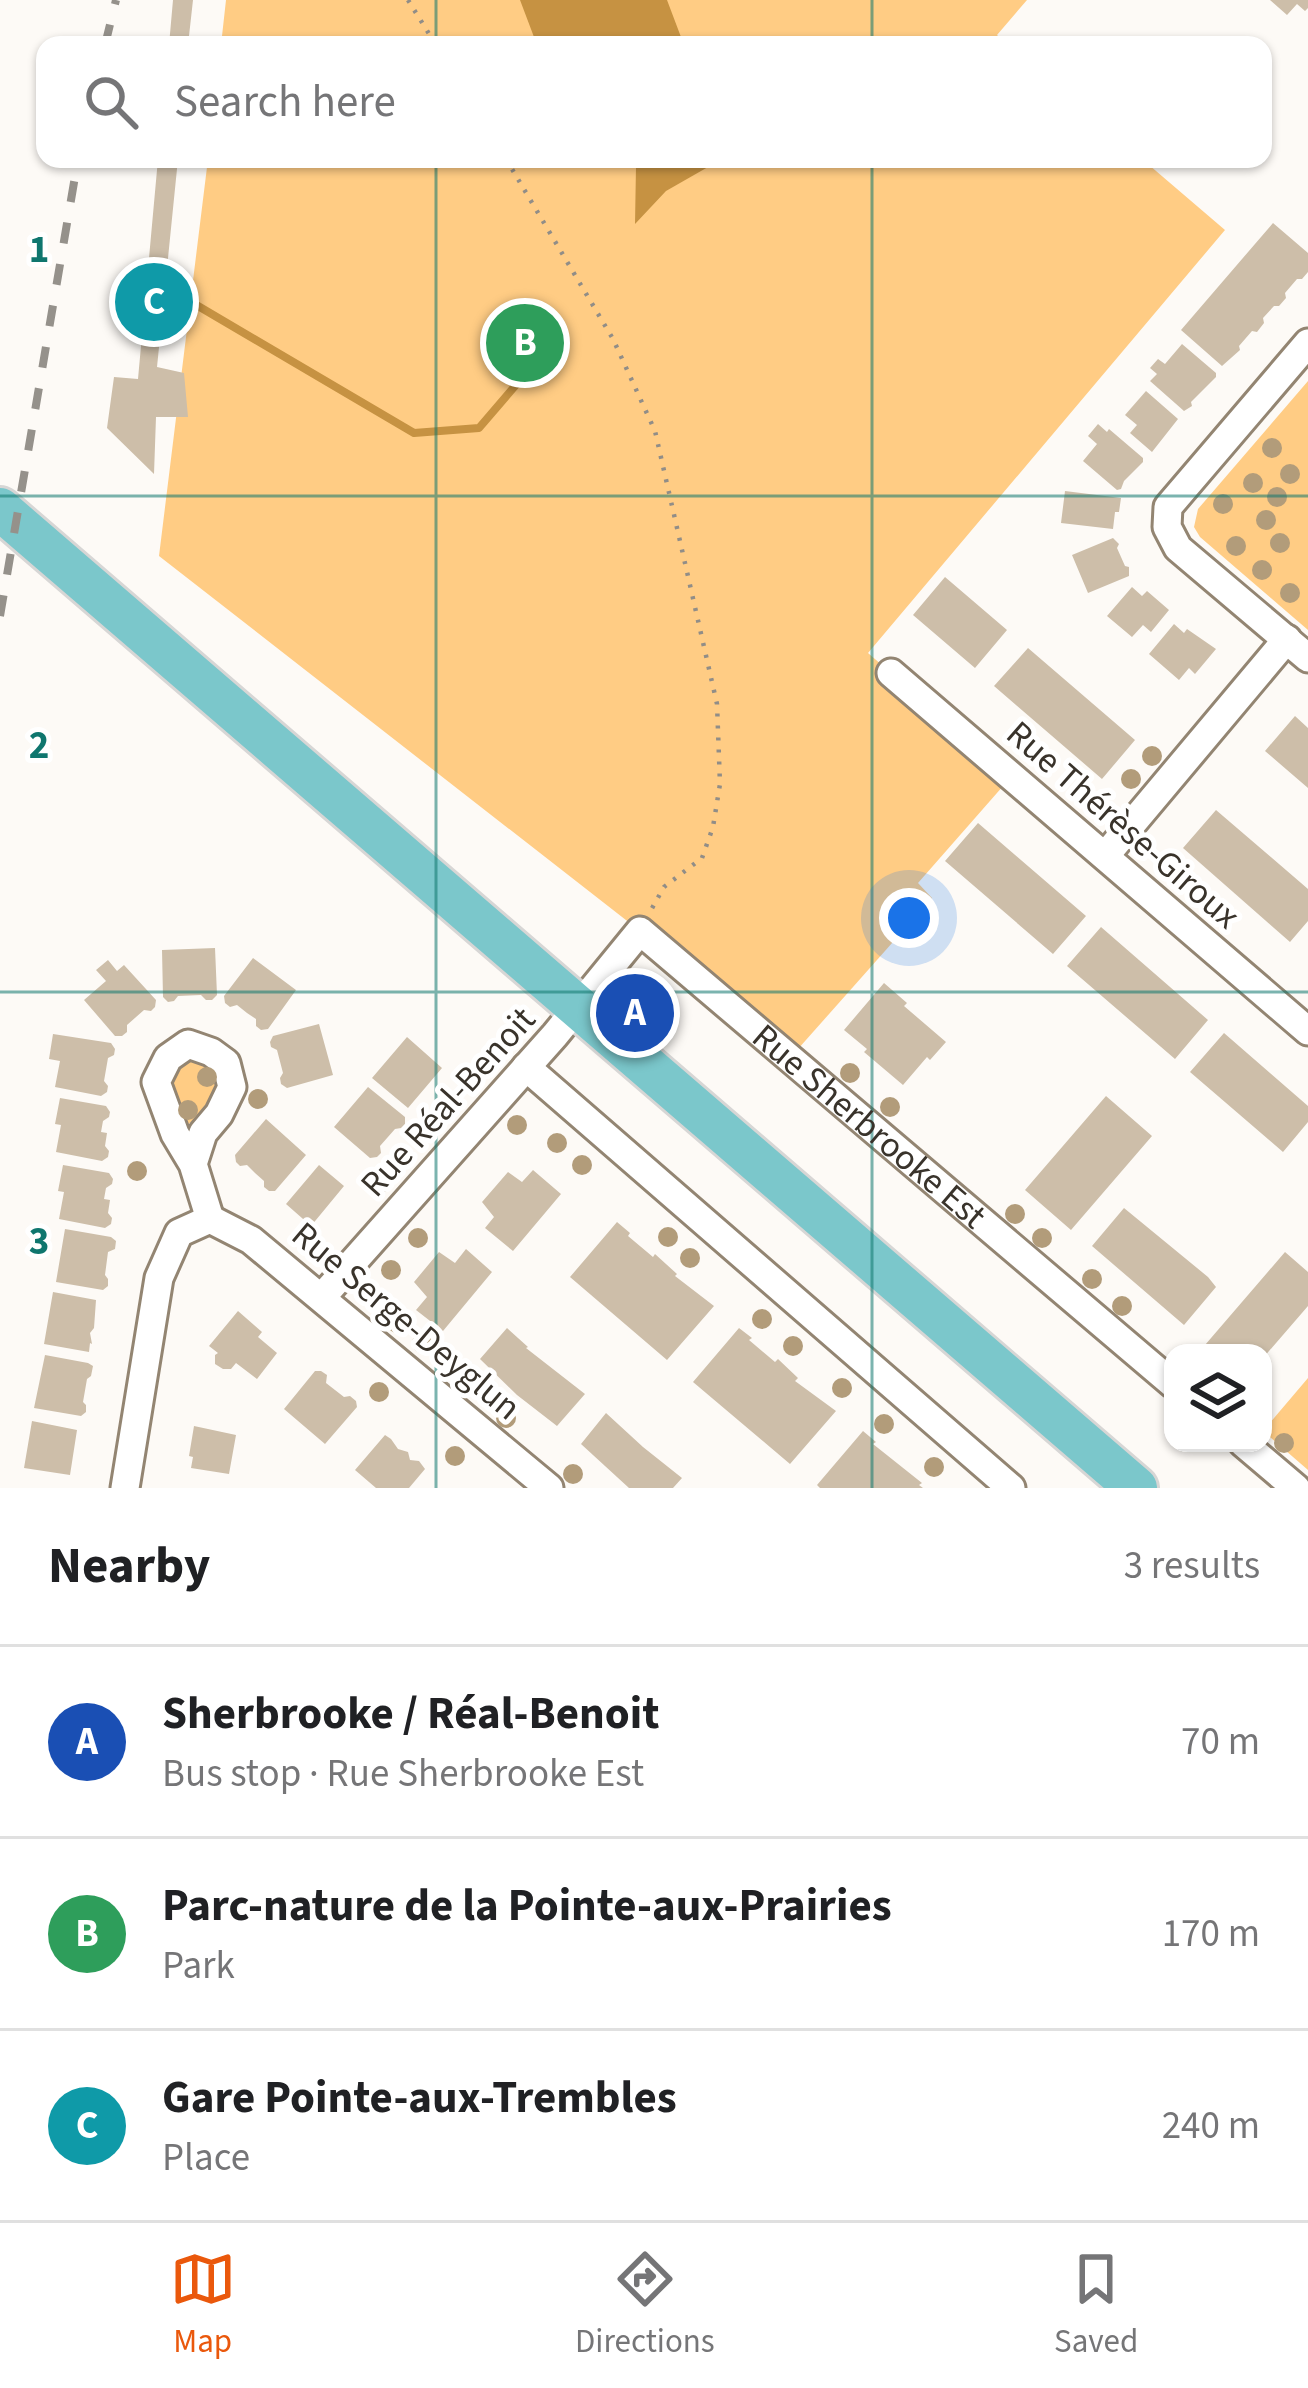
<!DOCTYPE html>
<html lang="en">
<head>
<meta charset="utf-8">
<style>
	body { margin:0; font-family:"Source Sans 3",sans-serif; background:#f6f6f6; color:#202124 }
	.controls { position:absolute; right:36px; bottom:36px; display:grid; overflow:hidden; border-radius:24px; box-shadow:0 3px 9px #0004 }
	.controls button { width:108px; height:108px; display:grid; place-items:center; padding:0; border:0; border-bottom:3px solid #e0e0e0; background:#fff; color:#202124; font:60px sans-serif }
	.you { position:absolute; left:909px; top:918px; width:42px; height:42px; margin:-30px; border:9px solid #fff; border-radius:50%; background:#1a73e8; box-shadow:0 0 0 18px #1a73e833 }
	.badge { display:grid; place-items:center; width:78px; height:78px; border-radius:50%; background:#ea580c; color:#fff; font-size:39px; font-weight:700 }
	.pin { position:absolute; translate:-50% -50%; border:6px solid #fff; box-shadow:0 3px 12px #0006 }
	.list { margin:0; padding:0; list-style:none }
	h2 { display:flex; justify-content:space-between; align-items:center; height:156px; margin:0; padding:0 48px; font-size:51px }
	h2 small { font-size:39px; font-weight:400; color:#757577 }
	.list li { display:grid; grid-template-columns:78px 1fr auto; gap:36px; align-items:center; box-sizing:border-box; height:192px; padding:0 48px; border-top:3px solid #e0e0e0 }
	.list b { display:block; font-size:45px; white-space:nowrap }
	.list p { margin:0; font-size:39px; white-space:nowrap; color:#757577 }
	.list em { font-size:39px; font-style:normal; color:#757577 }
	.icon { flex:none; width:66px; height:66px; fill:none; stroke:currentColor; stroke-width:2; stroke-linecap:round; stroke-linejoin:round }
	.map { position:relative; flex:none; width:1308px; height:1488px; overflow:hidden }
	.search { position:absolute; background:#fff; box-shadow:0 3px 9px #0004; left:36px; right:36px; top:36px; height:132px; display:flex; align-items:center; gap:30px; box-sizing:border-box; padding:0 42px; border-radius:24px; color:#757577; font-size:45px }
	.sheet { height:732px; background:#fff }
	nav { display:flex; justify-content:space-around; align-items:center; box-sizing:border-box; height:168px; border-top:3px solid #e0e0e0; background:#fff; font-size:33px; color:#757577 }
	nav a { display:grid; justify-items:center; gap:6px }
	nav .on { color:#ea580c }
	.map>svg:first-child { display:block }
	.green { fill:#ffcc84 }
	.water { fill:#c69242 }
	.lines { fill:none; stroke-linecap:round; stroke-linejoin:round }
	.stream { stroke:#c69242; stroke-width:8 }
	.building { fill:#cdbea9 }
	.street-casing { stroke:#938572; stroke-width:33 }
	.primary-casing { stroke:#d7d6d5; stroke-width:48 }
	.path { stroke:#918d87; stroke-width:4.5; stroke-dasharray:3 9; stroke-linecap:butt }
	.street { stroke:#fff; stroke-width:27 }
	.primary { stroke:#7bc7cb; stroke-width:42 }
	.rail { stroke:#95918b; stroke-width:8; stroke-dasharray:21 21; stroke-linecap:butt }
	.tree { fill:#b29c7a }
	.grid { fill:none; stroke:#0f766e; stroke-width:3; stroke-opacity:0.55 }
	.labels { text-anchor:middle; dominant-baseline:central; stroke-width:10; stroke-linejoin:round; paint-order:stroke }
	.street-label { font-size:36px; fill:#39332b; stroke:#fff }
	.grid-label { font-size:39px; text-anchor:middle; font-weight:bold; fill:#0f766e; stroke:#fff; stroke-width:10; stroke-linejoin:round; paint-order:stroke }
</style>
</head>
<body>
<div class="map">
<svg width="1308" height="1488" viewBox="0 0 1308 1488">
	<rect width="100%" height="100%" fill="#fdfaf6"/>
	<!-- green -->
	<path class="green" d="M226 0H1027L997 35 1007 45H221Z
		M208 159H1142L1225 230 868 653 1011 777 918 883 932 898 790 1058 640 931 159 556Z
		M1308 381V630L1200 537 1194 527 1198 509Z
		M190 1058 206 1061 220 1078 212 1105 185 1127 168 1091 175 1066Z
		M1308 1378V1470L1263 1431Z"/>
	<!-- water -->
	<path class="water" d="M520 0H667L684 45H537Z
		M632 159H709L708 167 666 191 635 224 636 166Z"/>
	<g class="lines">
		<!-- stream -->
		<path class="stream" d="M176 293 414 433 479 428 551 344"/>
	</g>
	<!-- building -->
	<path class="building" d="M173 0H193L188 45H169Z
		M1270 0H1308V8L1305 11 1297 4 1287 15Z
		M158 159H178L157 367 184 373 188 417H156L154 474 107 428 114 377 138 379Z
		M1273 223 1308 253V272L1302 279H1297L1285 293 1286 298 1279 306H1274L1263 318 1264 323 1257 332 1252 331 1239 346 1240 350 1222 366 1181 330Z
		M1182 344 1216 373V377L1191 402 1192 406 1184 411 1150 381 1157 374 1150 368 1158 359 1165 364Z
		M1146 391 1178 419 1152 452 1130 433 1137 425 1125 415Z
		M1098 424 1107 432 1109 429 1143 458V462L1124 481 1121 489 1117 490 1083 461 1097 444 1088 436Z
		M1065 491 1121 498 1119 512H1115L1113 529 1061 523Z
		M1113 538 1119 544 1117 548 1125 566 1129 567V576L1088 593 1072 555Z
		M945 577 1007 630 975 668 913 615Z
		M1132 587 1142 596 1147 591 1169 610 1151 632 1143 625 1132 637 1107 616Z
		M1174 624 1184 633 1187 629 1216 649 1195 674 1189 668 1179 680 1149 654Z
		M1028 648 1135 740 1102 779 994 686Z
		M1295 716 1308 728V788L1265 751Z
		M1216 810 1308 889V921L1290 942 1183 848Z
		M978 823 1086 916 1053 954 945 861Z
		M1101 927 1208 1020 1175 1059 1067 966Z
		M215 948 217 995 212 1000H206L201 995 178 996 174 1001 168 1002 163 997 162 950Z
		M253 958 296 990 268 1029 261 1030 256 1026V1019L247 1013 237 1005 230 1007 225 1003 224 996Z
		M108 960 117 971 124 965 156 1000 155 1007 151 1011 144 1010 127 1025V1032L122 1036H115L84 1000 106 981 96 970Z
		M884 983 907 1003 904 1006 946 1042 930 1060 927 1057 903 1085 864 1052 867 1049 844 1030Z
		M319 1024 333 1075 287 1088 281 1084 280 1078 283 1073 277 1050 271 1047 270 1042 273 1036Z
		M1224 1033 1308 1106V1122L1283 1152 1190 1072Z
		M53 1034 111 1043 115 1049 114 1055 108 1058 104 1081 108 1086 107 1092 101 1096 55 1087 60 1061 49 1059Z
		M407 1037 442 1068 408 1108 372 1078Z
		M368 1087 405 1117V1124L401 1128 395 1129 380 1146 381 1153 377 1157 370 1158 334 1127Z
		M1106 1096 1152 1136 1071 1230 1025 1190Z
		M60 1098 106 1106 110 1112 109 1117 103 1121 101 1132 107 1133 105 1146 109 1151 108 1157 102 1161 56 1152 61 1125 55 1124Z
		M266 1119 306 1155 275 1191H269L264 1187V1181L255 1173 247 1165 240 1166 236 1162 235 1155Z
		M63 1165 109 1173 113 1179 112 1184 106 1188 104 1199 110 1200 108 1213 112 1218 111 1224 105 1228 59 1219 64 1192 58 1191Z
		M319 1165 344 1186 311 1226 286 1204Z
		M533 1170 561 1194 513 1251 485 1228 494 1217 482 1202 508 1172 522 1182Z
		M1124 1208 1208 1277 1216 1287 1184 1325 1092 1246Z
		M617 1222 630 1233 628 1236 653 1257 655 1254 677 1274 675 1276 714 1306 667 1360 570 1277Z
		M65 1229 111 1237 116 1241 115 1249 108 1252 105 1275 108 1279V1286L103 1290 56 1282Z
		M466 1249 492 1272 443 1331 416 1310 427 1297 414 1282 439 1252 455 1263Z
		M1285 1252 1308 1272V1306L1263 1358V1353H1214L1205 1345Z
		M53 1292 96 1300 94 1328 90 1333 92 1344 90 1343 89 1352 44 1344Z
		M238 1311 262 1332 258 1337 277 1353 257 1379 236 1363 231 1369H223L215 1364V1355L218 1353 209 1346Z
		M507 1328 528 1347 526 1348 585 1394 557 1426 517 1395 480 1359Z
		M739 1328 752 1338 749 1340 775 1362 778 1359 798 1378 795 1381 836 1411 790 1464 693 1382Z
		M45 1355 88 1363 93 1366 91 1376 87 1379 83 1402 86 1405V1412L81 1416 34 1408Z
		M315 1371H321L327 1375 326 1383 344 1397 350 1396 356 1401 357 1407 325 1444 284 1409Z
		M606 1413 643 1447 682 1478 673 1488H629L581 1444Z
		M32 1421 77 1430 70 1475 24 1468Z
		M194 1426 236 1435 229 1474 191 1468 193 1457 189 1456Z
		M863 1431 876 1442 873 1444 922 1483 919 1485 923 1488H820L817 1485Z
		M385 1435 391 1439 398 1449 408 1452 410 1460 419 1461 425 1469 409 1488H376L355 1470Z"/>
	<g class="lines">
		<!-- street casing -->
		<g class="street-casing">
			<g id="street">
				<path d="M1308 343 1168 507 1167 527 1178 548 1308 658"/>
				<path d="M891 673 1308 1031"/>
				<path d="M1105 856 1287 639"/>
				<path d="M526 1067 1011 1488"/>
				<path d="M210 1219 251 1240 549 1488"/>
				<path id="s1" d="M322 1297 555 1035 640 931 1173 1384"/>
				<path d="M1243 1443 1296 1488"/>
				<path d="M125 1488 159 1278 179 1233 210 1219 193 1164 175 1134 156 1082 168 1058 188 1044 211 1052 226 1063 232 1087 219 1114 203 1133 193 1164"/>
			</g>
		</g>
		<!-- primary casing -->
		<g class="primary-casing">
			<path id="primary" d="M0 509 1136 1488"/>
		</g>
		<!-- path -->
		<path class="path" d="M408 0 436 45
			M506 159 613 339 655 431 717 704 720 784 713 827 702 858 664 887 651 910"/>
		<!-- street -->
		<use href="#street" class="street"/>
		<!-- primary -->
		<use href="#primary" class="primary"/>
		<!-- rail -->
		<path class="rail" d="M105 45 116 0
			M0 616 78 159"/>
	</g>
	<!-- trees -->
	<g class="tree">
		<circle cx="1272" cy="448" r="10"/>
		<circle cx="1290" cy="474" r="10"/>
		<circle cx="1253" cy="483" r="10"/>
		<circle cx="1277" cy="497" r="10"/>
		<circle cx="1223" cy="504" r="10"/>
		<circle cx="1266" cy="520" r="10"/>
		<circle cx="1280" cy="543" r="10"/>
		<circle cx="1236" cy="546" r="10"/>
		<circle cx="1262" cy="570" r="10"/>
		<circle cx="1290" cy="593" r="10"/>
		<circle cx="1152" cy="756" r="10"/>
		<circle cx="1131" cy="779" r="10"/>
		<circle cx="850" cy="1073" r="10"/>
		<circle cx="207" cy="1077" r="10"/>
		<circle cx="258" cy="1099" r="10"/>
		<circle cx="890" cy="1107" r="10"/>
		<circle cx="188" cy="1110" r="10"/>
		<circle cx="517" cy="1125" r="10"/>
		<circle cx="424" cy="1130" r="10"/>
		<circle cx="557" cy="1143" r="10"/>
		<circle cx="582" cy="1165" r="10"/>
		<circle cx="137" cy="1171" r="10"/>
		<circle cx="383" cy="1182" r="10"/>
		<circle cx="1015" cy="1214" r="10"/>
		<circle cx="668" cy="1237" r="10"/>
		<circle cx="418" cy="1238" r="10"/>
		<circle cx="1042" cy="1238" r="10"/>
		<circle cx="690" cy="1258" r="10"/>
		<circle cx="391" cy="1270" r="10"/>
		<circle cx="1092" cy="1279" r="10"/>
		<circle cx="1122" cy="1306" r="10"/>
		<circle cx="762" cy="1319" r="10"/>
		<circle cx="397" cy="1323" r="10"/>
		<circle cx="422" cy="1343" r="10"/>
		<circle cx="793" cy="1346" r="10"/>
		<circle cx="842" cy="1388" r="10"/>
		<circle cx="379" cy="1392" r="10"/>
		<circle cx="506" cy="1418" r="10"/>
		<circle cx="884" cy="1424" r="10"/>
		<circle cx="1284" cy="1443" r="10"/>
		<circle cx="455" cy="1456" r="10"/>
		<circle cx="934" cy="1467" r="10"/>
		<circle cx="573" cy="1474" r="10"/>
	</g>
	<!-- grid -->
	<path class="grid" d="M436 0V45M872 0V45M436 159V1488M872 159V1488M0 496H1308M0 992H1308"/>
	<g class="labels">
		<!-- street labels -->
		<g class="street-label">
			<text transform="translate(1123 825) rotate(41)">Rue Thérèse-Giroux</text>
			<text transform="translate(448 1102) rotate(-48)">Rue Réal-Benoit</text>
			<text stroke="none"><textPath href="#s1" startOffset="786">Rue Sherbrooke Est</textPath></text>
			<text transform="translate(406 1321) rotate(40)">Rue Serge-Deyglun</text>
		</g>
	</g>
	<g class="grid-label">
		<text x="39" y="262">1</text>
		<text x="39" y="758">2</text>
		<text x="39" y="1254">3</text>
	</g>
</svg>
<div class="controls">
<button><svg class="icon" aria-label="layers" viewBox="0 0 24 24"><path d="M12 4l9 5-9 5-9-5zM3 14l9 5 9-5"/></svg></button>
</div>
<div class="you"></div>
<div class="pin badge" style="left:635px;top:1013px;background:#1a4fb4">A</div>
<div class="pin badge" style="left:525px;top:343px;background:#2e9e5b">B</div>
<div class="pin badge" style="left:154px;top:302px;background:#0f9aa8">C</div>
<div class="search"><svg class="icon" aria-label="search" viewBox="0 0 24 24"><circle cx="10" cy="10" r="6"/><path d="M15 15l6 6"/></svg>Search here</div>
</div>
<section class="sheet">
<h2>Nearby<small>3 results</small></h2>
<ul class="list">
<li><span class="badge" style="background:#1a4fb4">A</span><div><b>Sherbrooke / Réal-Benoit</b><p>Bus stop · Rue Sherbrooke Est</p></div><em>70 m</em></li>
<li><span class="badge" style="background:#2e9e5b">B</span><div><b>Parc-nature de la Pointe-aux-Prairies</b><p>Park</p></div><em>170 m</em></li>
<li><span class="badge" style="background:#0f9aa8">C</span><div><b>Gare Pointe-aux-Trembles</b><p>Place</p></div><em>240 m</em></li>
</ul>
</section>
<nav>
<a class="on"><svg class="icon" aria-label="map" viewBox="0 0 24 24"><path d="M3 6l6-2 6 2 6-2v14l-6 2-6-2-6 2zM9 4v14M15 6v14"/></svg>Map</a>
<a><svg class="icon" aria-label="directions" viewBox="0 0 24 24"><path d="M12 3l9 9-9 9-9-9zM9 14v-3h6M13 9l2 2-2 2"/></svg>Directions</a>
<a><svg class="icon" aria-label="saved" viewBox="0 0 24 24"><path d="M7 4h10v16l-5-4-5 4z"/></svg>Saved</a>
</nav>
</body>
</html>
